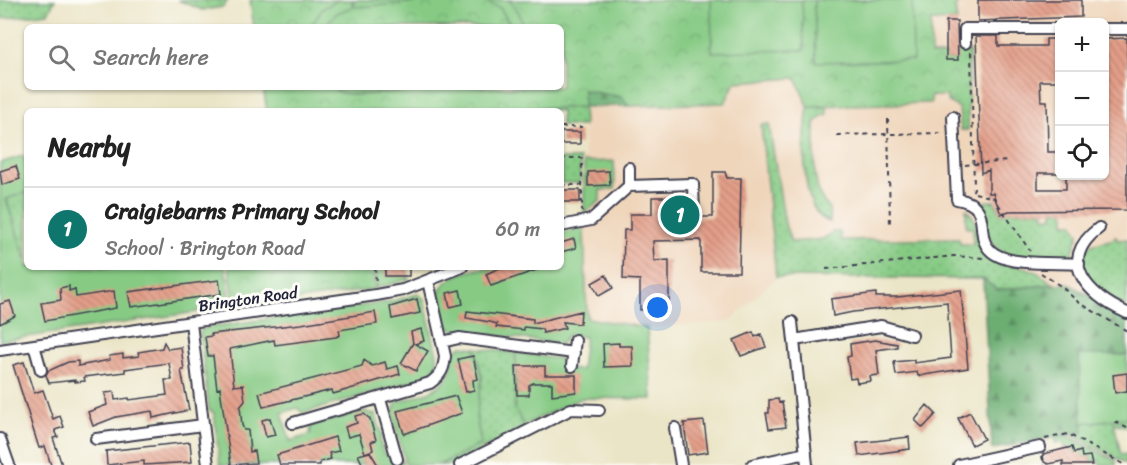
<!DOCTYPE html>
<html lang="en">
<head>
<meta charset="utf-8">
<style>
	body { margin:0; font-family:Sriracha,sans-serif; background:#f2f2f2; color:#222 }
	.controls { position:absolute; right:18px; top:18px; display:grid; overflow:hidden; border-radius:9px; box-shadow:0 2px 4px #0004 }
	.controls button { width:54px; height:54px; display:grid; place-items:center; padding:0; border:0; border-bottom:2px solid #e0e0e0; background:#fff; color:#222; font:30px sans-serif }
	.you { position:absolute; left:658px; top:308px; width:21px; height:21px; margin:-15px; border:4px solid #fff; border-radius:50%; background:#1a73e8; box-shadow:0 0 0 9px #1a73e833 }
	.badge { display:grid; place-items:center; width:39px; height:39px; border-radius:50%; background:#0f766e; color:#fff; font-size:20px; font-weight:700 }
	.pin { position:absolute; translate:-50% -50%; border:3px solid #fff; box-shadow:0 2px 6px #0006 }
	.list { margin:0; padding:0; list-style:none }
	h2 { display:flex; justify-content:space-between; align-items:center; height:78px; margin:0; padding:0 24px; font-size:26px }
	h2 small { font-size:20px; font-weight:400; color:#767676 }
	.list li { display:grid; grid-template-columns:39px 1fr auto; gap:18px; align-items:center; box-sizing:border-box; height:84px; padding:0 24px; border-top:2px solid #e0e0e0 }
	.list b { display:block; font-size:22px; white-space:nowrap }
	.list p { margin:0; font-size:20px; white-space:nowrap; color:#767676 }
	.list em { font-size:20px; font-style:normal; color:#767676 }
	.icon { flex:none; width:33px; height:33px; fill:none; stroke:currentColor; stroke-width:2; stroke-linecap:round; stroke-linejoin:round }
	.map { position:relative; flex:none; width:1127px; height:465px; overflow:hidden }
	.search { position:absolute; background:#fff; box-shadow:0 2px 4px #0004; left:24px; top:24px; width:540px; height:66px; display:flex; align-items:center; gap:15px; box-sizing:border-box; padding:0 21px; border-radius:9px; color:#767676; font-size:22px }
	.panel { position:absolute; background:#fff; box-shadow:0 2px 4px #0004; left:24px; top:108px; width:540px; height:162px; border-radius:9px }
	.map>svg:first-child { display:block }
	.built { fill:#efd6bb; fill-rule:evenodd }
	.grass { fill:url(#grass-dots); stroke:#547660; stroke-width:1.5 }
	.forest { fill:url(#forest-firs); stroke:#476856; stroke-width:1.5 }
	.park { fill:url(#park-crowns); stroke:#547660; stroke-width:1.5 }
	.garden { fill:#86ca84; stroke:#547660; stroke-width:1.5 }
	.building { fill:url(#building-back-hatch) }
	.lines { fill:none; stroke-linecap:round; stroke-linejoin:round }
	.minor-casing { stroke:#403f50; stroke-width:14 }
	.path { stroke:#403f50; stroke-width:2; stroke-dasharray:4.5 4.5; stroke-linecap:butt }
	.minor { stroke:#fff; stroke-width:10 }
	.labels { text-anchor:middle; dominant-baseline:central; stroke-width:6; stroke-linejoin:round; paint-order:stroke }
	.street-label { font-size:16px; fill:#22223b; stroke:#fdfcf7 }
</style>
</head>
<body>
<div class="map">
<svg width="1127" height="465" viewBox="0 0 1127 465">
	<defs>
		<pattern id="grass-dots" width="8" height="8" patternUnits="userSpaceOnUse" patternTransform="scale(1.5)"><rect width="8" height="8" fill="#86ca84"/><path d="M2 2h.1M6 6h.1" fill="none" stroke="#73ad73" stroke-width="1.8" stroke-linecap="round"/></pattern>
		<pattern id="forest-firs" width="22" height="20" patternUnits="userSpaceOnUse" patternTransform="scale(1.5)"><rect width="22" height="20" fill="#6cae72"/><path d="M5 1l3.5 6h-7zM16 11l3.5 6h-7z" fill="#588d5f"/></pattern>
		<pattern id="park-crowns" width="20" height="18" patternUnits="userSpaceOnUse" patternTransform="scale(1.5)"><rect width="20" height="18" fill="#86ca84"/><path d="M2 6a3 3 0 1 1 6 0M12 15a3 3 0 1 1 6 0" fill="none" stroke="#73ad73"/></pattern>
		<pattern id="building-back-hatch" width="6" height="6" patternUnits="userSpaceOnUse" patternTransform="scale(1.5)"><rect width="6" height="6" fill="#e49f89"/><path d="M-1 5l2 2M0 0l6 6M5-1l2 2" fill="none" stroke="#b88171"/></pattern>
	</defs>
	<rect width="100%" height="100%" fill="#fdfcf7"/>
	<filter id="ink" filterUnits="userSpaceOnUse"><feTurbulence type="fractalNoise" baseFrequency=".0167" numOctaves="2"/><feDisplacementMap in="SourceGraphic" scale="12" xChannelSelector="R" yChannelSelector="G"/><feConvolveMatrix kernelMatrix="1 2 1 2 8 2 1 2 1" color-interpolation-filters="sRGB"/></filter>
	<filter id="wash" filterUnits="userSpaceOnUse"><feTurbulence type="fractalNoise" baseFrequency=".008" numOctaves="4" result="noise"/><feDisplacementMap in="SourceGraphic" scale="24" xChannelSelector="R" yChannelSelector="G"/><feGaussianBlur stdDeviation="1.35" result="paint"/><feColorMatrix in="noise" values="0 0 0 0 0 0 0 0 0 0 0 0 0 0 0 0 0 1.4 0 .05"/><feComposite in="paint" operator="in"/></filter>
	<g filter="url(#wash)">
		<rect width="100%" height="100%" fill="#ebe5c7"/>
		<!-- built -->
		<path class="built" d="M579 0H1127V355L1009 321 983 279 777 277 729 322 647 328 587 318 584 226 591 225 589 210 600 201V190L615 189 614 161 584 162ZM1060 22H1104V176H1060Z"/>
		<!-- grass -->
		<path class="grass" d="M0 0H55L48 13 0 19Z
			M178 0H228L223 7 202 10Z
			M583 107 584 126H561V111H458Z
			M808 107H827V115H823L815 123C816 147 809 191 829 208L830 222C797 213 804 133 808 107Z
			M769 124 785 224 791 242 823 239 833 232H840L841 240 959 238 960 244H973V228H966V209C980 217 974 245 989 258 1002 269 1016 263 1030 269 1038 272 1046 279 1054 284L997 290 983 279 776 277 761 125Z
			M561 159H580V183H561Z
			M27 192V258H25L6 198Z
			M994 201 1001 214 1009 211H1044V217H1053V211L1065 210V223H1073L1079 234 1071 257C1049 257 1000 265 990 239 985 227 987 214 981 202Z
			M1115 236 1118 240 1127 239V307C1106 296 1071 275 1088 246L1114 239Z
			M475 348 516 353 515 409 525 427 451 465H439L481 444 476 416 482 378Z
			M1127 418V427L1114 423 1121 455 1127 454V464L1071 434 1083 432 1082 423Z"/>
		<!-- forest -->
		<path class="forest" d="M582 90 622 97 629 106 583 107Z
			M983 279 997 290 1067 283 1127 316V355H1079L1083 432 992 449Z"/>
		<!-- park -->
		<path class="park" d="M250 0H961L955 7 957 21H931V55H946L947 60H957L958 51H969L968 130H961L959 108 947 101V96H931V103L808 106 796 78 735 82 725 103 629 106 622 97 583 90V107L458 111H267L263 87H561V27H254Z
			M229 267H373L375 289 235 309Z"/>
		<!-- garden -->
		<path class="garden" d="M338 0H352V7L337 13 323 27H310L323 8Z
			M354 0H451L354 7Z
			M485 0H509L518 11 524 27H512L500 8Z
			M711 0H802L804 50 712 52Z
			M814 0H912L913 60 816 62Z
			M329 87H463L356 95 342 93Z
			M23 156 27 164V192L6 199 25 258H27V267H225L232 309 224 308 0 341V163Z
			M614 161 615 189 600 190V201L584 213V162Z
			M584 228 587 318 647 328 652 399 582 398 524 425 515 409 516 353 561 359 564 369 581 370 585 337 568 335 561 344 454 330 447 326 439 292C452 260 532 267 561 267V233Z
			M376 267H385V276H409V279L377 288Z
			M418 294 424 299 437 355V364L427 377 303 413 297 408 282 413 290 441 310 435 311 426 364 411 376 415 382 436 380 441 383 453 391 457 392 462 402 460 403 465H220L214 413 209 410 200 332 204 328 389 302Z
			M462 346 475 348 482 378 476 416 481 444 439 465H406L392 413 397 402C416 396 443 392 450 371 454 360 450 353 462 346Z
			M1079 355H1127V418L1082 423Z
			M1068 436 1116 461V465H1100L1099 460 1091 462 1090 456 1082 457 1081 452 1074 453 1072 447 1065 448 1063 442 1056 443 1055 438Z"/>
		<g id="blocks">
			<!-- building -->
			<path class="building" d="M978 0H1081V17L978 21Z
				M946 21H957L958 60H946Z
				M976 36H998V46H1046V39H1059V81H1040L1041 101H1047L1048 152H1059V173H1038V189H1066V176H1104V39L1127 38V210L1009 211 1001 214 993 193H989V170L981 173Z
				M561 132H580V144H561Z
				M16 166 20 179 2 185 0 171Z
				M609 171 610 185 588 186V172Z
				M713 172H725L727 178H741L739 272H701V240L653 241 654 261 669 260V305H656V309L640 310V280L623 279 624 230H630V214H652V197H669V217H687L694 222 701 217H713Z
				M561 190H580V202H561Z
				M574 239 576 248 561 252V243Z
				M385 267H409V276H385Z
				M502 267H545L491 286 486 274Z
				M606 275 613 288 599 296 592 283Z
				M219 280 221 294 131 307 128 292Z
				M69 286V291L75 289 76 297 114 291 116 308 45 321 41 303 61 300 60 288Z
				M460 290 463 304 450 307 447 293Z
				M961 290 968 368 918 376 917 372 896 375 894 362 914 360V363L951 358 947 302 853 312 833 316 831 299 876 293V297H897Z
				M417 299 420 313 392 319 390 307Z
				M10 301 15 316 0 324V304Z
				M467 311 533 319V323L581 311 580 324 563 322 565 328 543 333 542 329 524 327V330L496 327 497 324 490 322 466 318Z
				M375 312 377 324 339 330 340 335 336 337 275 345 274 340 230 349 234 386 243 385 245 401 240 407 242 425 244 430H248L250 452 254 451 256 463 231 465 220 388 217 389 213 356H208L205 337 212 336 211 334 301 324Z
				M421 329 424 341 415 344 428 351 416 371 401 363 413 343 411 332Z
				M753 332 755 337 761 334 766 347 741 356 734 340Z
				M875 340 897 344V347L876 350 879 375 870 376 871 381 857 383 856 378 850 379 847 357 851 356 850 344Z
				M164 342 168 349 181 347 184 370H181L189 410 153 418 152 411 116 417 93 426 88 412 107 405 105 393 114 392 115 400 129 398V400L167 395 165 380H172L169 363 125 369V372L84 377 85 381 75 382V380L49 383 46 375 48 371 68 362 78 361V366L110 360 109 356 123 354V358L139 356 138 352 162 348Z
				M619 343V346H632L633 366 604 367 603 344Z
				M473 356 478 379 473 380 474 390 466 392 458 359Z
				M364 360 372 366 385 362 387 369 398 366 400 374 333 394 332 390 263 407 259 393 362 366Z
				M24 362 34 393 43 390 53 419 60 416 64 427 55 430 58 437 53 438 62 465H51L45 446 39 448 13 365Z
				M516 366H545V375H576V392L552 395V383H533L529 385V395H517Z
				M1127 373V391L1115 393 1113 375Z
				M456 396 462 413 404 434 397 411Z
				M778 399 779 403 782 402 786 427 769 429 766 413H769V400Z
				M927 405 936 414 923 428 915 420Z
				M970 412 984 439 972 445 958 418Z
				M364 414 370 419 376 440 371 442 373 450 365 453 359 434 348 437 345 427 357 423 355 416Z
				M270 418 275 435 266 437 262 420Z
				M704 421 708 452 688 455 684 423Z
				M335 437 339 451 329 453 331 459 320 462V465H280L277 455Z
				M909 437 910 449 859 456 857 443Z
				M190 442 192 462 144 465V461L107 465 106 451Z
				M1072 447 1074 453 1081 451 1082 457 1090 456 1092 465H1063V461L1048 464 1044 462 1043 454Z
				M370 452 378 465H363L358 455Z"/>
		</g>
	</g>
	<g filter="url(#ink)">
		<use href="#blocks" fill-opacity="0" stroke="#403f50" stroke-width="1.5"/>
		<g class="lines">
			<!-- minor casing -->
			<g class="minor-casing">
				<path id="minor" d="M1104 29H1127
					M965 43V29H1060
					M953 117 957 199C998 206 969 238 995 254 1014 266 1056 262 1079 264
					M629 186 693 184 694 215
					M561 226 591 220 629 186V168
					M1099 228C1054 262 1090 296 1127 313
					M792 322 807 465
					M191 323 208 465
					M794 340 881 326 912 335
					M442 342 459 338 574 353
					M34 345 41 370
					M0 350 376 295 403 290 462 267
					M572 366 575 340
					M380 399 397 459
					M293 423 430 383C441 375 444 369 445 356L428 281
					M675 428 681 465
					M0 439 9 465
					M96 439 203 425
					M460 465 571 409 599 410
					M752 465 806 453
					M959 465 1040 447"/>
			</g>
			<!-- path -->
			<path class="path" d="M971 52 974 188 972 193
				M888 119 890 226
				M561 127H582
				M837 135 945 133
				M561 158H582V212
				M965 165 1007 161
				M561 185H582
				M975 193 994 198 1030 251
				M375 267 376 285
				M826 269 954 256 984 258
				M1041 273 1062 287 1078 302 1127 331
				M1115 422 1127 428
				M1045 439 1068 434 1125 465
				M1042 456 1044 465"/>
			<!-- minor -->
			<use href="#minor" class="minor"/>
		</g>
	</g>
	<g class="labels">
		<!-- street labels -->
		<g class="street-label">
			<text transform="translate(248 299) rotate(-8)">Brington Road</text>
		</g>
	</g>
</svg>
<div class="controls">
<button>+</button>
<button>−</button>
<button><svg class="icon" aria-label="locate" viewBox="0 0 24 24"><circle cx="12" cy="12" r="6"/><path d="M12 2v4M12 18v4M2 12h4M18 12h4"/></svg></button>
</div>
<div class="you"></div>
<div class="pin badge" style="left:680px;top:215px">1</div>
<div class="search"><svg class="icon" aria-label="search" viewBox="0 0 24 24"><circle cx="10" cy="10" r="6"/><path d="M15 15l6 6"/></svg>Search here</div>
<section class="panel">
<h2>Nearby<small></small></h2>
<ul class="list">
<li><span class="badge">1</span><div><b>Craigiebarns Primary School</b><p>School · Brington Road</p></div><em>60 m</em></li>
</ul>
</section>
</div>
</body>
</html>
